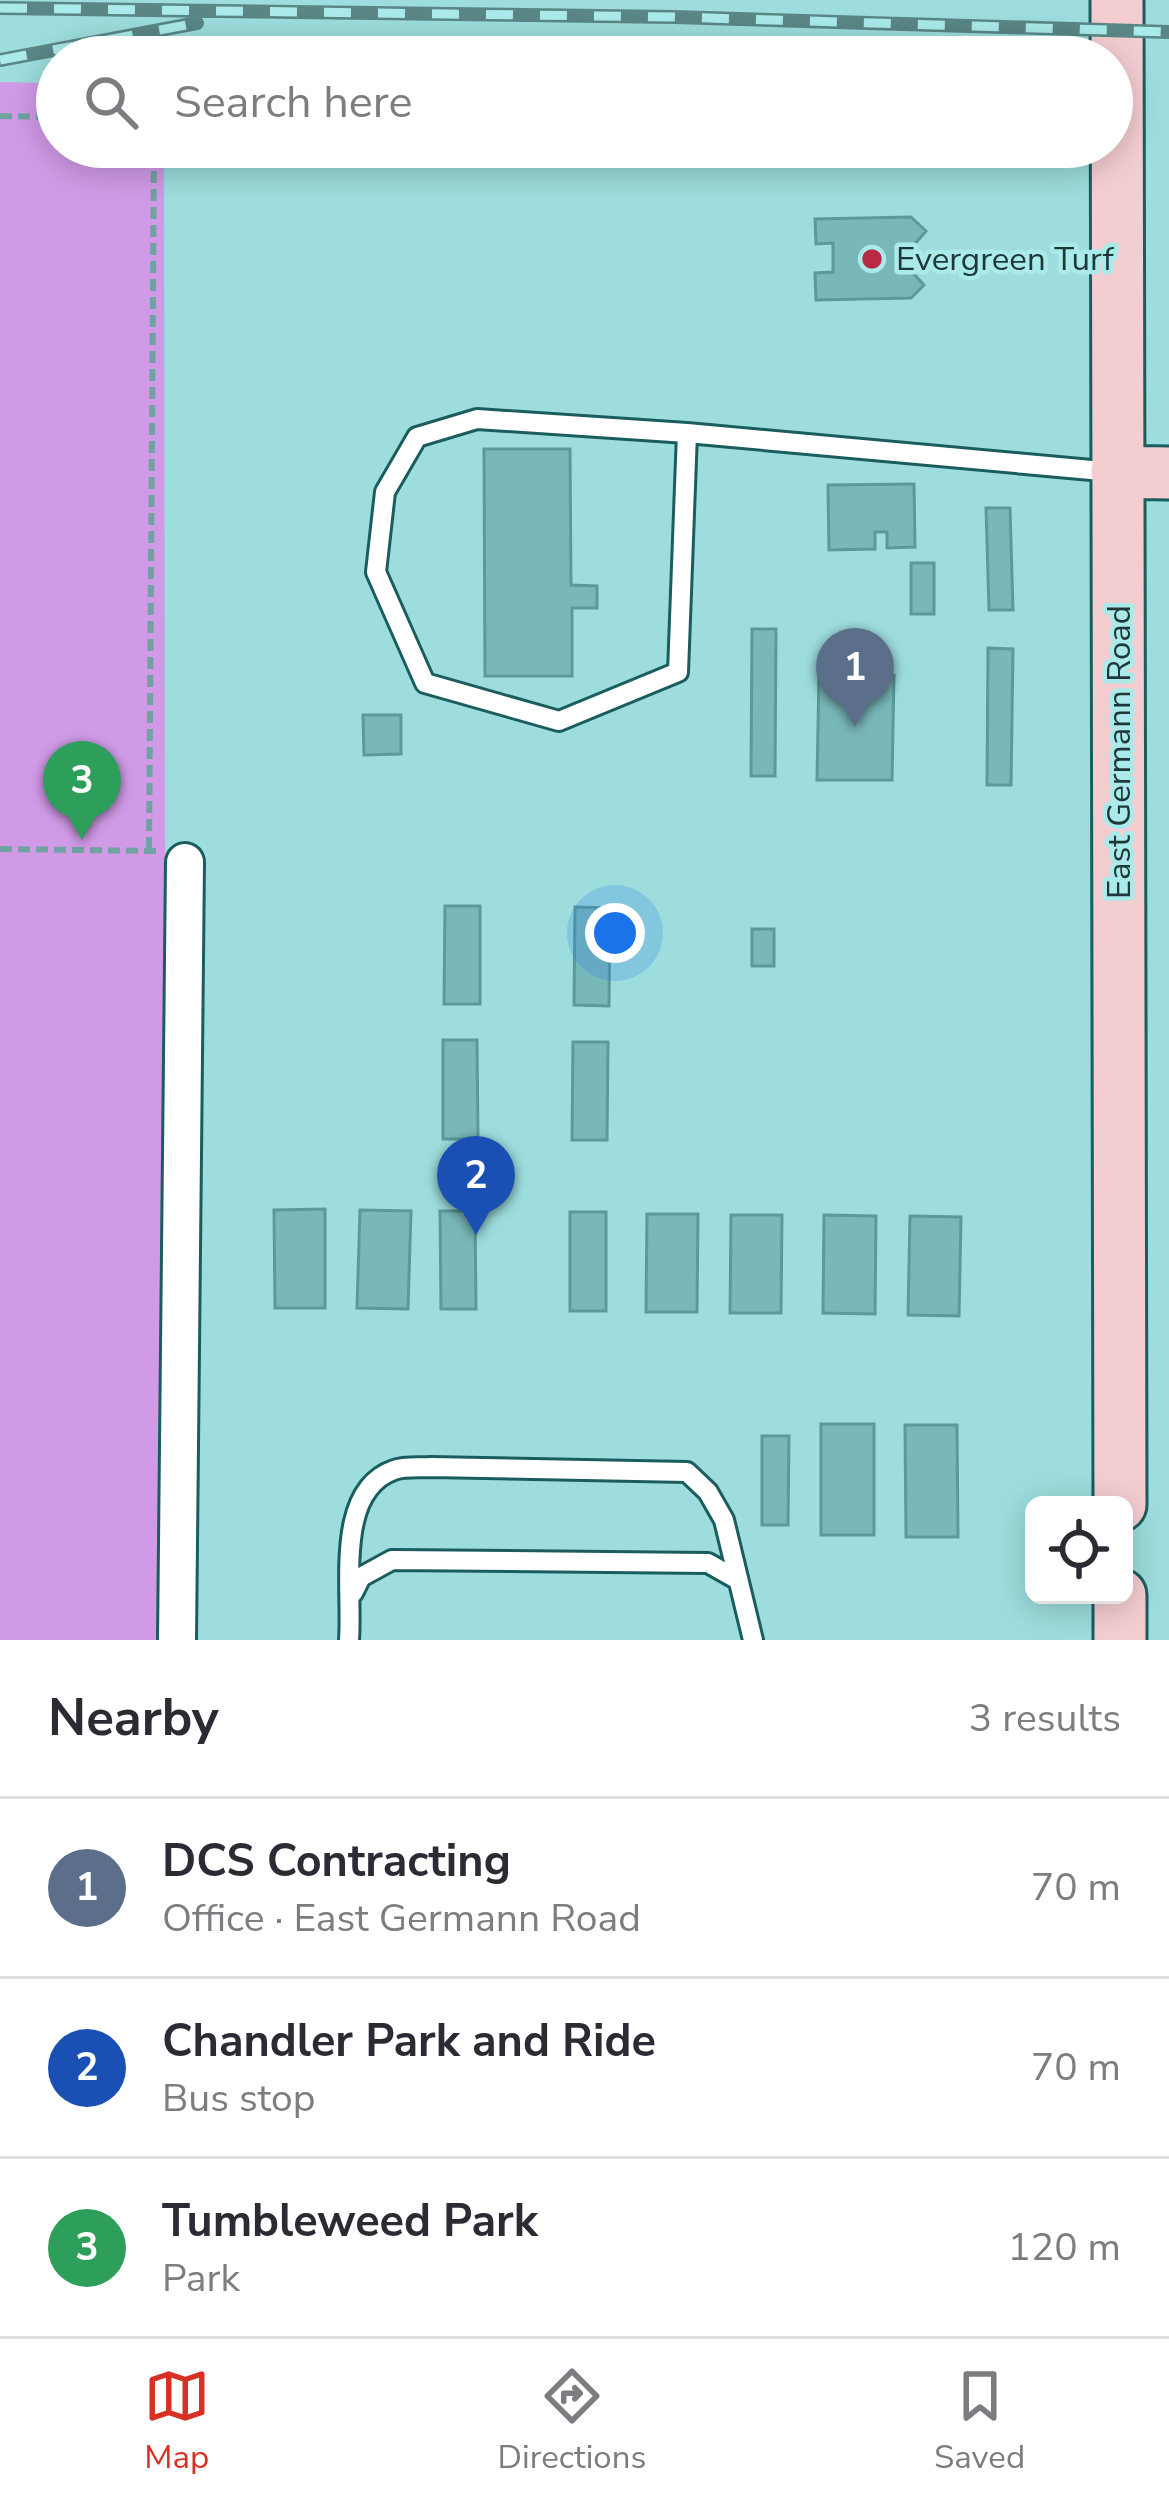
<!DOCTYPE html>
<html lang="en">
<head>
<meta charset="utf-8">
<style>
	body { margin:0; font-family:"Nunito Sans",sans-serif; background:#f7f7f7; color:#2b2b33 }
	.controls { position:absolute; right:36px; bottom:36px; display:grid; overflow:hidden; border-radius:18px; box-shadow:0 6px 30px #0003 }
	.controls button { width:108px; height:108px; display:grid; place-items:center; padding:0; border:0; border-bottom:3px solid #e1e1e2; background:#fff; color:#2b2b33; font:60px sans-serif }
	.you { position:absolute; left:615px; top:933px; width:42px; height:42px; margin:-30px; border:9px solid #fff; border-radius:50%; background:#1a73e8; box-shadow:0 0 0 18px #1a73e833 }
	.badge { display:grid; place-items:center; width:78px; height:78px; border-radius:50%; background:#d93025; color:#fff; font-size:39px; font-weight:700 }
	.pin { position:absolute; translate:-50% -99px; filter:drop-shadow(0 3px 6px #0008) }
	.pin::after { content:''; position:absolute; top:63px; width:42px; height:36px; background:inherit; clip-path:polygon(0 0,100% 0,50% 100%) }
	.list { margin:0; padding:0; list-style:none }
	h2 { display:flex; justify-content:space-between; align-items:center; height:156px; margin:0; padding:0 48px; font-size:51px }
	h2 small { font-size:39px; font-weight:400; color:#7c7c81 }
	.list li { display:grid; grid-template-columns:78px 1fr auto; gap:36px; align-items:center; box-sizing:border-box; height:180px; padding:0 48px; border-top:3px solid #e1e1e2 }
	.list b { display:block; font-size:45px; white-space:nowrap }
	.list p { margin:0; font-size:39px; white-space:nowrap; color:#7c7c81 }
	.list em { font-size:39px; font-style:normal; color:#7c7c81 }
	.icon { flex:none; width:66px; height:66px; fill:none; stroke:currentColor; stroke-width:2; stroke-linecap:round; stroke-linejoin:round }
	.map { position:relative; flex:none; width:1169px; height:1640px; overflow:hidden }
	.search { position:absolute; background:#fff; box-shadow:0 6px 30px #0003; left:36px; right:36px; top:36px; height:132px; display:flex; align-items:center; gap:30px; box-sizing:border-box; padding:0 42px; border-radius:66px; color:#7c7c81; font-size:45px }
	.sheet { height:696px; background:#fff }
	nav { display:flex; justify-content:space-around; align-items:center; box-sizing:border-box; height:168px; border-top:3px solid #e1e1e2; background:#fff; font-size:33px; color:#7c7c81 }
	nav a { display:grid; justify-items:center; gap:6px }
	nav .on { color:#d93025 }
	.map>svg:first-child { display:block }
	.green { fill:#d19ae7 }
	.building { fill:#79b8b9; stroke:#5b9a9a; stroke-width:3 }
	.lines { fill:none; stroke-linecap:round; stroke-linejoin:round }
	.lane-casing { stroke:#1a5d5e; stroke-width:24 }
	.street-casing { stroke:#1a5d5e; stroke-width:42 }
	.secondary-casing { stroke:#1a5d5e; stroke-width:57 }
	.path { stroke:#70a2a2; stroke-width:6; stroke-dasharray:12 6; stroke-linecap:butt }
	.lane { stroke:#fff; stroke-width:18 }
	.street { stroke:#fff; stroke-width:36 }
	.secondary { stroke:#f4cdd1; stroke-width:51 }
	.rail-casing { stroke:#5a8686; stroke-width:14 }
	.rail { stroke:#aaeaea; stroke-width:9; stroke-dasharray:27; stroke-linecap:butt }
	.poi-dot { fill:#ba2944; stroke:#aaeaea; stroke-width:4.5 }
	.labels { text-anchor:middle; dominant-baseline:central; stroke-width:9; stroke-linejoin:round; paint-order:stroke }
	.poi-label { font-size:33px; fill:#1e3838; stroke:#aaeaea; text-anchor:start }
	.street-label { font-size:33px; fill:#1e3838; stroke:#aaeaea }
</style>
</head>
<body>
<div class="map">
<svg width="1169" height="1640" viewBox="0 0 1169 1640">
	<rect width="100%" height="100%" fill="#9ddddd"/>
	<!-- green -->
	<path class="green" d="M0 82 57 83V147H164L165 875 159 1640H0Z"/>
	<!-- building -->
	<path class="building" d="M911 217 926 231 912 247V272L924 285 911 298 816 300 815 273 833 272V243L816 244 815 219Z
		M484 449H570L571 585 597 586V608H572V676H485Z
		M914 484 915 547 887 548V532H875V549L829 550 828 485Z
		M986 508H1010L1013 610H989Z
		M911 563H934V614H911Z
		M752 629H776L775 776H751Z
		M988 648 1013 649 1011 785H987Z
		M819 675H894L892 780H817Z
		M363 715H401V754L364 755Z
		M445 906H480V1004H444Z
		M575 907 610 908 609 1006 574 1005Z
		M752 929H774V966H752Z
		M443 1040H477L478 1139H443Z
		M573 1042H608L607 1140H572Z
		M325 1209V1308H275L274 1210Z
		M360 1210 411 1211 408 1309 357 1308Z
		M440 1211H475L476 1309H441Z
		M570 1212H606V1311H570Z
		M647 1214H698L697 1312H646Z
		M731 1215H782L781 1313H730Z
		M824 1215 876 1216 875 1314 823 1313Z
		M910 1216 961 1217 959 1316 908 1315Z
		M821 1424H874V1535H821Z
		M905 1425H957L958 1537H906Z
		M762 1436H789L788 1525H762Z"/>
	<g class="lines">
		<!-- lane casing -->
		<g class="lane-casing">
			<path id="lane" d="M687 433 678 672 559 721 425 683 376 572 385 492 417 437 477 419 687 433 1113 472
				M353 1593 361 1577 392 1560 708 1563 738 1580
				M349 1640C353 1589 334 1491 394 1470 405 1466 420 1468 431 1467L687 1472 708 1492 724 1520 753 1640"/>
		</g>
		<!-- street casing -->
		<g class="street-casing">
			<path id="street" d="M177 1640 185 862"/>
		</g>
		<!-- secondary casing -->
		<g class="secondary-casing">
			<path id="secondary" d="M1117 0 1120 1505
				M1117 472 1169 473
				M1120 1595V1640"/>
		</g>
		<!-- path -->
		<path class="path" d="M0 116 57 117
			M0 849 157 851
			M149 849 154 147"/>
		<!-- lane -->
		<use href="#lane" class="lane"/>
		<!-- street -->
		<use href="#street" class="street"/>
		<!-- secondary -->
		<use href="#secondary" class="secondary"/>
		<!-- rail casing -->
		<g class="rail-casing">
			<path id="rail" d="M0 8 674 17 1169 32
				M0 60 197 23"/>
		</g>
		<!-- rail -->
		<use href="#rail" class="rail"/>
	</g>
	<!-- markers -->
	<circle class="poi-dot" cx="872" cy="259" r="12"/>
	<g class="labels">
		<!-- poi labels -->
		<g class="poi-label">
			<text x="896" y="259">Evergreen Turf</text>
		</g>
		<!-- street labels -->
		<g class="street-label">
			<text transform="translate(1119 752) rotate(-90)">East Germann Road</text>
		</g>
	</g>
</svg>
<div class="controls">
<button><svg class="icon" aria-label="locate" viewBox="0 0 24 24"><circle cx="12" cy="12" r="6"/><path d="M12 2v4M12 18v4M2 12h4M18 12h4"/></svg></button>
</div>
<div class="you"></div>
<div class="pin badge" style="left:855px;top:727px;background:#5c6f8a">1</div>
<div class="pin badge" style="left:476px;top:1235px;background:#1a4fb4">2</div>
<div class="pin badge" style="left:82px;top:840px;background:#2e9e5b">3</div>
<div class="search"><svg class="icon" aria-label="search" viewBox="0 0 24 24"><circle cx="10" cy="10" r="6"/><path d="M15 15l6 6"/></svg>Search here</div>
</div>
<section class="sheet">
<h2>Nearby<small>3 results</small></h2>
<ul class="list">
<li><span class="badge" style="background:#5c6f8a">1</span><div><b>DCS Contracting</b><p>Office · East Germann Road</p></div><em>70 m</em></li>
<li><span class="badge" style="background:#1a4fb4">2</span><div><b>Chandler Park and Ride</b><p>Bus stop</p></div><em>70 m</em></li>
<li><span class="badge" style="background:#2e9e5b">3</span><div><b>Tumbleweed Park</b><p>Park</p></div><em>120 m</em></li>
</ul>
</section>
<nav>
<a class="on"><svg class="icon" aria-label="map" viewBox="0 0 24 24"><path d="M3 6l6-2 6 2 6-2v14l-6 2-6-2-6 2zM9 4v14M15 6v14"/></svg>Map</a>
<a><svg class="icon" aria-label="directions" viewBox="0 0 24 24"><path d="M12 3l9 9-9 9-9-9zM9 14v-3h6M13 9l2 2-2 2"/></svg>Directions</a>
<a><svg class="icon" aria-label="saved" viewBox="0 0 24 24"><path d="M7 4h10v16l-5-4-5 4z"/></svg>Saved</a>
</nav>
</body>
</html>
